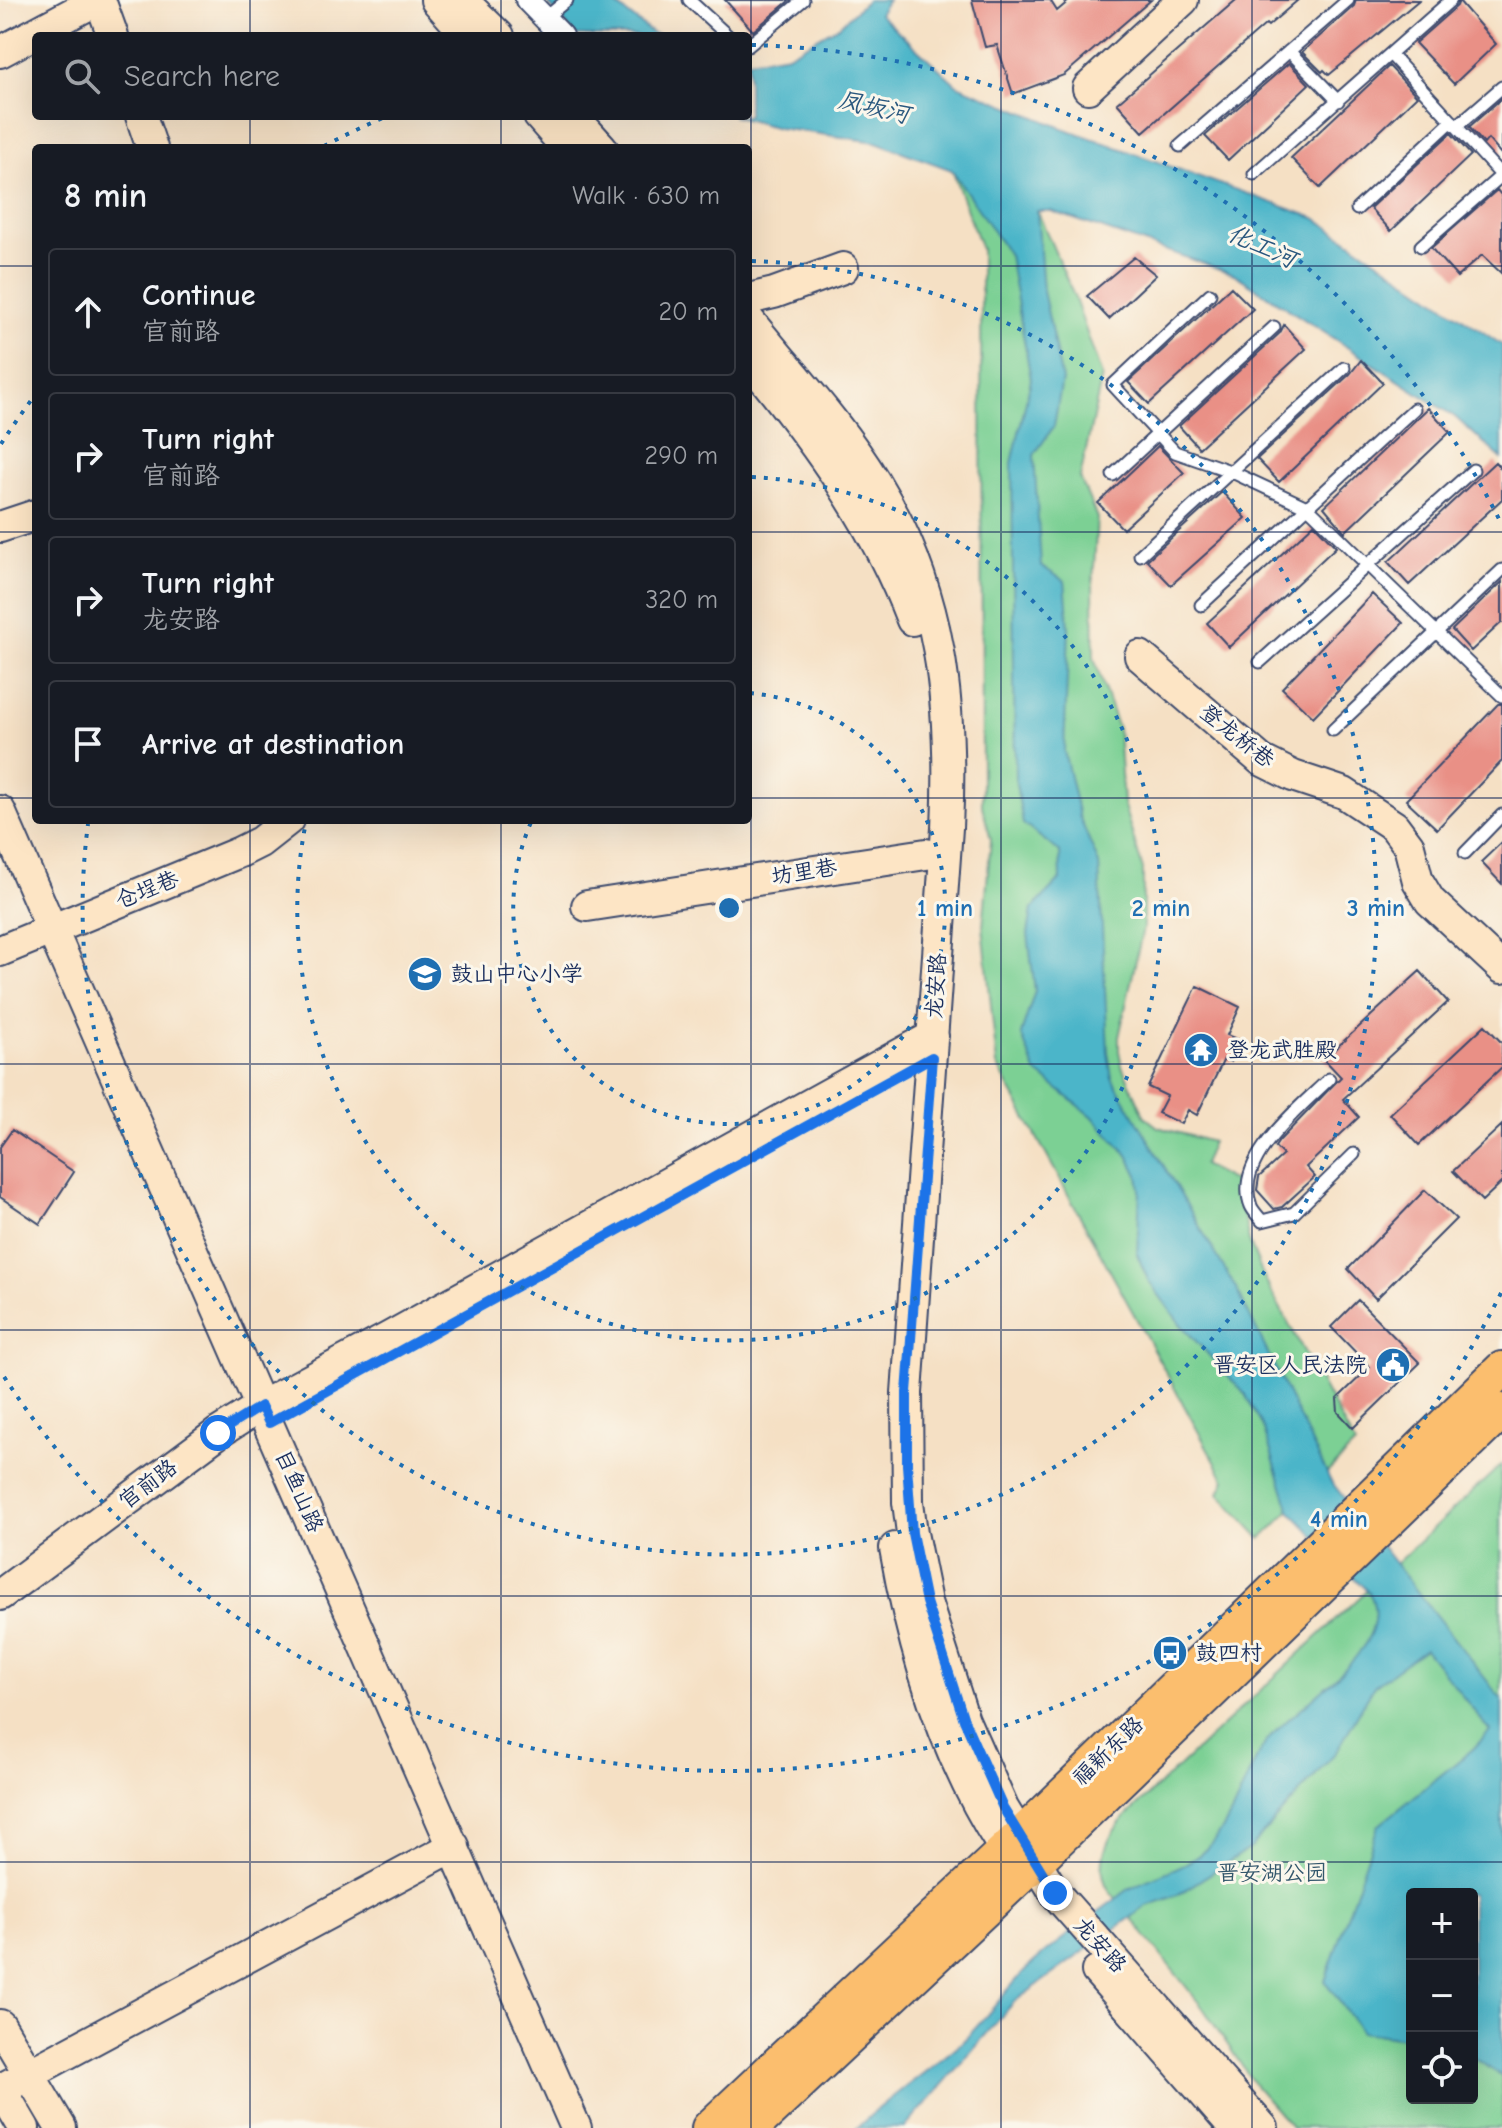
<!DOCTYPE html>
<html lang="en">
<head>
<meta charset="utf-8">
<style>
	body { margin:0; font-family:"Comic Neue","LXGW WenKai TC",sans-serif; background:#242831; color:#f1f3f6 }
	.controls { position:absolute; right:24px; bottom:24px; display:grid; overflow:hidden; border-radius:8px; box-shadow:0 8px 32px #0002 }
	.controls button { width:72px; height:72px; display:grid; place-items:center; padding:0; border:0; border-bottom:2px solid #363941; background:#171b24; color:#f1f3f6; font:40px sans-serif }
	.stop { position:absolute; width:24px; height:24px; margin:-18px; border:6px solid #1a73e8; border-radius:50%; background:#fff }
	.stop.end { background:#1a73e8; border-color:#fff; box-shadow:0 2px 8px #0008 }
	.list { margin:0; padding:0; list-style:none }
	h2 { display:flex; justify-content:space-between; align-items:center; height:104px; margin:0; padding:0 32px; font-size:34px }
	h2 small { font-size:26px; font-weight:400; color:#9ea1a6 }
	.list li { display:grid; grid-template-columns:52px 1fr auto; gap:24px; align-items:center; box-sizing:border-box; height:128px; margin:0 16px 16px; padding:0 16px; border:2px solid #363941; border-radius:8px }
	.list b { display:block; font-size:30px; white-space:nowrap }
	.list p { margin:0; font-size:26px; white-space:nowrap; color:#9ea1a6 }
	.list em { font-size:26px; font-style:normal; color:#9ea1a6 }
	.icon { flex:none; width:44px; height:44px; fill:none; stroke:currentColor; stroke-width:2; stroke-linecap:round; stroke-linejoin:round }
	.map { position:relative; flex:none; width:1502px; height:2128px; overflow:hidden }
	.search { position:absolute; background:#171b24; box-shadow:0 8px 32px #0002; left:32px; top:32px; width:720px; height:88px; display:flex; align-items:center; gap:20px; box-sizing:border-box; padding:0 28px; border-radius:8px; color:#9ea1a6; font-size:30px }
	.panel { position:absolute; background:#171b24; box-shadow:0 8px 32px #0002; left:32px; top:144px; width:720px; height:680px; border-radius:8px }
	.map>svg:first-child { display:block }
	.green { fill:#7bd094; stroke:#4b8079; stroke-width:2; fill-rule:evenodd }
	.water { fill:#4bb5c9; stroke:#337294; stroke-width:2 }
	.building { fill:#e99086 }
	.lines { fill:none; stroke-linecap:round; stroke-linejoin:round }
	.lane-casing { stroke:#3c4a6d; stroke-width:15 }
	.street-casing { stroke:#3c4a6d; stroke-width:26 }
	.secondary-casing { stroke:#3c4a6d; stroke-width:34 }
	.primary-casing { stroke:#3c4a6d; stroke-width:38 }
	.lane { stroke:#fff; stroke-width:11 }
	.street { stroke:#fff; stroke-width:22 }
	.secondary { stroke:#fde5c5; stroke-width:30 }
	.primary { stroke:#fbbe6e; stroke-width:34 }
	.route { stroke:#1a73e8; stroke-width:10 }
	.grid { fill:none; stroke:#1b2f5e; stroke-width:2; stroke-opacity:0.55 }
	.ring { fill:none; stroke:#1f6fb2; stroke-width:4; stroke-dasharray:4 8 }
	.labels { text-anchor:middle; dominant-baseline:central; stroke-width:6; stroke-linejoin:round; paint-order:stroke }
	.street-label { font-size:22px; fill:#1b2f5e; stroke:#fbf7ec }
	.poi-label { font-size:22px; fill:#1b2f5e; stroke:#fbf7ec; text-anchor:start }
	.park-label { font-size:22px; fill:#33576c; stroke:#fbf7ec }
	.water-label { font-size:24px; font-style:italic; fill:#29577e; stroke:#fbf7ec }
	.centre { fill:#1f6fb2; stroke:#fbf7ec; stroke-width:4 }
	.ring-label { font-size:24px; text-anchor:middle; font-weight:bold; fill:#1f6fb2; stroke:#fbf7ec; stroke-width:6; stroke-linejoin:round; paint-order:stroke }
</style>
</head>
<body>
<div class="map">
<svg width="1502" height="2128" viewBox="0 0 1502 2128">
	<rect width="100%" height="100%" fill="#fbf7ec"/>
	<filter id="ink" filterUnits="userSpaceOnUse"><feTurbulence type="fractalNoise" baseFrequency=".0125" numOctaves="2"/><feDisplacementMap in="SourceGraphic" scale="16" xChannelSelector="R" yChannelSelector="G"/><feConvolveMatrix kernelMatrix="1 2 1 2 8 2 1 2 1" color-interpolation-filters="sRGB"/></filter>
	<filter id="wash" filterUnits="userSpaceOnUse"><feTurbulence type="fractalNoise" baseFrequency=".006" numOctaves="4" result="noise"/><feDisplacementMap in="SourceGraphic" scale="32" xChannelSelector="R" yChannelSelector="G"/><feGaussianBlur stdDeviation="1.8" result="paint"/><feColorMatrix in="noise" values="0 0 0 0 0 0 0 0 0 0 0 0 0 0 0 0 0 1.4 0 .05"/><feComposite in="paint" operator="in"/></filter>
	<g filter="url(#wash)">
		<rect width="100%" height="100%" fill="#f5e0c4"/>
		<!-- green -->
		<path class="green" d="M952 170 1037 210 1074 296 1102 376 1080 478 1097 518 1093 583 1094 658 1118 729 1123 803 1143 870V928L1119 1037V1051L1122 1066 1145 1117 1158 1127 1212 1142 1203 1165 1237 1183 1249 1241 1264 1278 1355 1445 1261 1539 1219 1493 1225 1480 997 1065 983 926 991 839 982 806 981 249Z
			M1501 1465 1502 2128H1292L1256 2087 1203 2008 1109 1890C1094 1866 1107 1836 1125 1817ZM1412 1894H1472V2098H1412Z"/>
		<!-- water -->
		<path class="water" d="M545 0H610L652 33 663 36H576Z
			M867 0H888L879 14 957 85 1060 127 1315 218 1502 345V459L1455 417 1234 274 1051 211H1037L1043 291 1062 380 1054 426 1034 455 1041 566 1065 581 1069 629 1064 751 1079 816 1099 864 1108 1052 1112 1078 1237 1290 1330 1480 1502 1700V2076L1472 2057V1894H1412V2039L1361 2032 1325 1981 1378 1826 1473 1749 1490 1731 1425 1649 1374 1686 1337 1751 1250 1848 1177 1895 1147 1906 1014 2002 905 2128H857C890 2095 927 2073 961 2043 987 2019 1007 1987 1034 1962 1061 1938 1092 1917 1121 1895 1146 1875 1183 1872 1206 1849 1238 1818 1242 1778 1265 1744 1293 1704 1398 1651 1370 1594L1290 1511 1263 1427 1245 1394 1182 1326 1148 1280 1137 1254 1140 1189 1138 1175 1128 1155 1092 1116 1036 1072 1021 1034 1035 991 1028 934 1032 909 1061 879 1060 852 1023 824 1015 778 1012 463 1031 379 1009 255 952 170 876 142 778 128 732 116H748V60L789 54 840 25Z"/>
		<g id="blocks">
			<!-- building -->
			<path class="building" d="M725 0H790L753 31Z
				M972 0H1050L1057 11 1070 0H1151L1064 75 1013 94 997 45 985 47Z
				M1236 0H1298L1268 26 1266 24 1143 132 1117 103Z
				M1356 0H1419L1329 75 1324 70 1322 72 1302 52 1354 6Z
				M1459 1 1496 44 1454 84 1415 43 1457 6Z
				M1289 63 1309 84 1228 160 1205 136Z
				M1389 66 1417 96 1320 188 1291 158Z
				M1502 98V155L1488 139 1484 144 1469 127Z
				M1451 133 1471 155 1391 231 1370 208Z
				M1497 190 1502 196V274L1482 255 1457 277 1431 248Z
				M1134 257 1156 275 1109 319 1087 296Z
				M1231 287 1253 309 1149 404 1128 382Z
				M1284 325 1306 349 1199 448 1179 426 1280 333Z
				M1361 360 1383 383 1279 482 1257 459 1350 374Z
				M1428 408 1450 432 1345 532 1324 507Z
				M1158 446 1184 473 1123 529 1098 503Z
				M1495 462 1502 470V499L1409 585 1388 562Z
				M1222 492 1246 518 1171 585 1147 560Z
				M1314 524 1336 547 1229 647 1207 623Z
				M1502 582V622L1471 651 1452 630Z
				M1372 594 1403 623 1313 717 1282 688Z
				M1498 704H1502V761L1437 829 1406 800Z
				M1502 842V884L1481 862Z
				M1420 971 1448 1002 1343 1099 1359 1117 1306 1167 1315 1177 1282 1207 1274 1209 1257 1190 1259 1177 1283 1155 1275 1147 1279 1141 1341 1077 1324 1059Z
				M1197 986 1240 1007 1227 1035 1241 1041 1231 1062 1224 1059 1197 1115 1188 1110 1181 1124 1158 1113 1167 1096 1148 1087Z
				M1485 1025 1502 1043V1067L1419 1145 1390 1114Z
				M1502 1125V1182L1482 1201 1453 1171Z
				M12 1130 74 1172 40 1224 0 1197V1147Z
				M1425 1190 1456 1219 1376 1299 1348 1269Z
				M1358 1300 1420 1363 1353 1428 1338 1412 1337 1399 1370 1367 1331 1327Z"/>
		</g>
	</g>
	<g filter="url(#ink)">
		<use href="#blocks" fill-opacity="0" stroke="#3c4a6d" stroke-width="2"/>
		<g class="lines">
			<!-- lane casing -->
			<g class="lane-casing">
				<path id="lane" d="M689 0 728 36
					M544 19 567 0
					M748 46 803 0
					M1289 51 1338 101
					M1391 55 1502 176
					M1457 126 1502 87
					M1180 146 1348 0
					M1254 174 1451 0
					M1357 209 1452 121
					M1421 246 1502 175
					M1210 294 1113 385 1175 452 1230 471 1309 508 1502 696
					M1113 475 1274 327
					M1140 555 1344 368
					M1201 605 1414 409
					M1260 662 1473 470
					M1333 730 1502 570
					M1465 853 1502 815
					M1329 1079C1301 1107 1232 1160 1251 1206 1253 1211 1259 1217 1262 1221L1294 1213 1354 1154"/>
			</g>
			<!-- street casing -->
			<g class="street-casing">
				<path id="street" d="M527 0 562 36"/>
			</g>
			<!-- secondary casing -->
			<g class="secondary-casing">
				<path id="secondary" d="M100 0 113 36
					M436 0 468 36
					M462 0 499 36
					M0 52 97 0
					M1088 88 1183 0
					M141 116 152 148
					M539 116 567 148
					M573 116 602 148
					M748 299 774 293 843 268
					M748 319C791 373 839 423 875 482 942 591 953 703 947 828L907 1393 908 1502 912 1533 926 1602 964 1720 1003 1808 1055 1893 1263 2128
					M748 359C815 441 874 520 912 620
					M0 527 36 515
					M1140 656 1261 760 1293 776 1344 793 1394 826 1409 846 1418 881 1430 901 1502 968
					M0 811 576 2128
					M587 906 926 854
					M0 951 240 852 260 842 288 820
					M895 1548C913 1652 944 1755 1001 1844
					M0 1595 218 1433 261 1406 388 1338 933 1036
					M1097 1971 1234 2128
					M0 2025 61 2128
					M0 2087 24 2128
					M1 2089 454 1846"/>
			</g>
			<!-- primary casing -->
			<g class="primary-casing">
				<path id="primary" d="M709 2128 1037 1820 1502 1369
					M752 2128 1028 1869 1502 1411"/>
			</g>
			<!-- lane -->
			<use href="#lane" class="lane"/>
			<!-- street -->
			<use href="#street" class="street"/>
			<!-- secondary -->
			<use href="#secondary" class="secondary"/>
			<!-- primary -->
			<use href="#primary" class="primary"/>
		</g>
	</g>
	<g class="lines" filter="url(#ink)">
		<!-- route -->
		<path class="route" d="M218 1433 261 1406 269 1423 932 1057 907 1393V1465L912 1533 926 1602 964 1720 1003 1808 1055 1893"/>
	</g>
	<!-- grid -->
	<path class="grid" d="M250 0V36M501 0V36M751 0V2128M1001 0V2128M1252 0V2128M250 116V148M501 116V148M0 266H36M748 266H1502M0 532H36M748 532H1502M0 798H36M748 798H1502M250 820V2128M501 820V2128M0 1064H1502M0 1330H1502M0 1596H1502M0 1862H1502"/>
	<!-- distance rings -->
	<g class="ring">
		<path d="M750 693A216 216 0 1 1 532 820"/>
		<path d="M752 477A432 432 0 1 1 306 822"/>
		<path d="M752 261A647 647 0 1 1 88 824"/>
		<path d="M1501 1293A863 863 0 0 1 1 1372M1 444A863 863 0 0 1 35 395M324 146A863 863 0 0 1 385 117M752 45A863 863 0 0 1 1501 523"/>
	</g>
	<!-- icons -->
	<defs>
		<g id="school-disc" transform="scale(1.8)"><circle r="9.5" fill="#1f6fb2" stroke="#fbf7ec"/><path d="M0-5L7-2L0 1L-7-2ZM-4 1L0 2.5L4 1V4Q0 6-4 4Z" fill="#fff"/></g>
		<g id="temple-disc" transform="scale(1.8)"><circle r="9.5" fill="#1f6fb2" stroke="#fbf7ec"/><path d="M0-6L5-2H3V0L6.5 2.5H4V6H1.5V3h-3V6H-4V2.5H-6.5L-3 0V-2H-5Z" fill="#fff"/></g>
		<g id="civic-disc" transform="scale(1.8)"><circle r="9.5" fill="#1f6fb2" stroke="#fbf7ec"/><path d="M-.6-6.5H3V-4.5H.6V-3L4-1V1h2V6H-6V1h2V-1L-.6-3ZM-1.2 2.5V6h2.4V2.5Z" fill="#fff"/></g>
		<g id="bus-disc" transform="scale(1.8)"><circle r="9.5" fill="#1f6fb2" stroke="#fbf7ec"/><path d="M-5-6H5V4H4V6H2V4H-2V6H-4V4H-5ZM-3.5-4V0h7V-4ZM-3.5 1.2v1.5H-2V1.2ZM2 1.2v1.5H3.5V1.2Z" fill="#fff"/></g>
	</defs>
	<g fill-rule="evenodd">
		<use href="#school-disc" x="425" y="974"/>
		<use href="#temple-disc" x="1201" y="1050"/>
		<use href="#civic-disc" x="1393" y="1365"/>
		<use href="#bus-disc" x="1170" y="1653"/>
	</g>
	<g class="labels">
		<!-- street labels -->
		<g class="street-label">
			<text transform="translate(1237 736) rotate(38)">登龙桥巷</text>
			<text transform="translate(804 872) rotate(-9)">坊里巷</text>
			<text transform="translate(147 890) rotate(-22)">仓埕巷</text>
			<text transform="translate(936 986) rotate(-86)">龙安路</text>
			<text transform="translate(148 1484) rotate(-37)">官前路</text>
			<text transform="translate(299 1491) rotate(66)">目鱼山路</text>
			<text transform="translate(1108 1751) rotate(-44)">福新东路</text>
			<text transform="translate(1100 1945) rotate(48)">龙安路</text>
		</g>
		<!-- poi labels -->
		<g class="poi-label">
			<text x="451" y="974">鼓山中心小学</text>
			<text x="1227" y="1050">登龙武胜殿</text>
			<text x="1367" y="1365" text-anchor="end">晋安区人民法院</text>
			<text x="1196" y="1653">鼓四村</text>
		</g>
		<!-- park labels -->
		<g class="park-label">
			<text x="1272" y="1873">晋安湖公园</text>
		</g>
		<!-- water labels -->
		<g class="water-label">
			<text transform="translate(874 107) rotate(13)">凤坂河</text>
			<text transform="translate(1262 246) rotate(24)">化工河</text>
		</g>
	</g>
	<circle cx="729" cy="908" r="12" class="centre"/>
	<g class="ring-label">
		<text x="945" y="916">1 min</text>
		<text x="1161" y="916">2 min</text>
		<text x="1376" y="916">3 min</text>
		<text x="1339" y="1527">4 min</text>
	</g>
</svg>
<div class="controls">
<button>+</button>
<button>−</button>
<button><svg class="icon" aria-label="locate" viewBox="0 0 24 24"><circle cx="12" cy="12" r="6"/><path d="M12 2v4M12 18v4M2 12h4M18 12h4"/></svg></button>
</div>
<div class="stop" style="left:218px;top:1433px"></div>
<div class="stop end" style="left:1055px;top:1893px"></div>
<div class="search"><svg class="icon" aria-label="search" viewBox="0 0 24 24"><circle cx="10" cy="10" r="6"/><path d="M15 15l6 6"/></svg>Search here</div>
<section class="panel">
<h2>8 min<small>Walk · 630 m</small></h2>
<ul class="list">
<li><svg class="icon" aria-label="ahead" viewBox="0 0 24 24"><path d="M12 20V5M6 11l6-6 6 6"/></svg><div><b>Continue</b><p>官前路</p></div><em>20 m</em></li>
<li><svg class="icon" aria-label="right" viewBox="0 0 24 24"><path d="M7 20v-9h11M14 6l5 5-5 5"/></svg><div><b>Turn right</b><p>官前路</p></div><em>290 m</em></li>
<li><svg class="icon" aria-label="right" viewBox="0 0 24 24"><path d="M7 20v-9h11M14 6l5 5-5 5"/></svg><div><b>Turn right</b><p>龙安路</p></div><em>320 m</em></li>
<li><svg class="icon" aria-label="arrive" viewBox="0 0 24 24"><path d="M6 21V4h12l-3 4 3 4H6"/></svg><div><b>Arrive at destination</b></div></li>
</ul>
</section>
</div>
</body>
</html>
